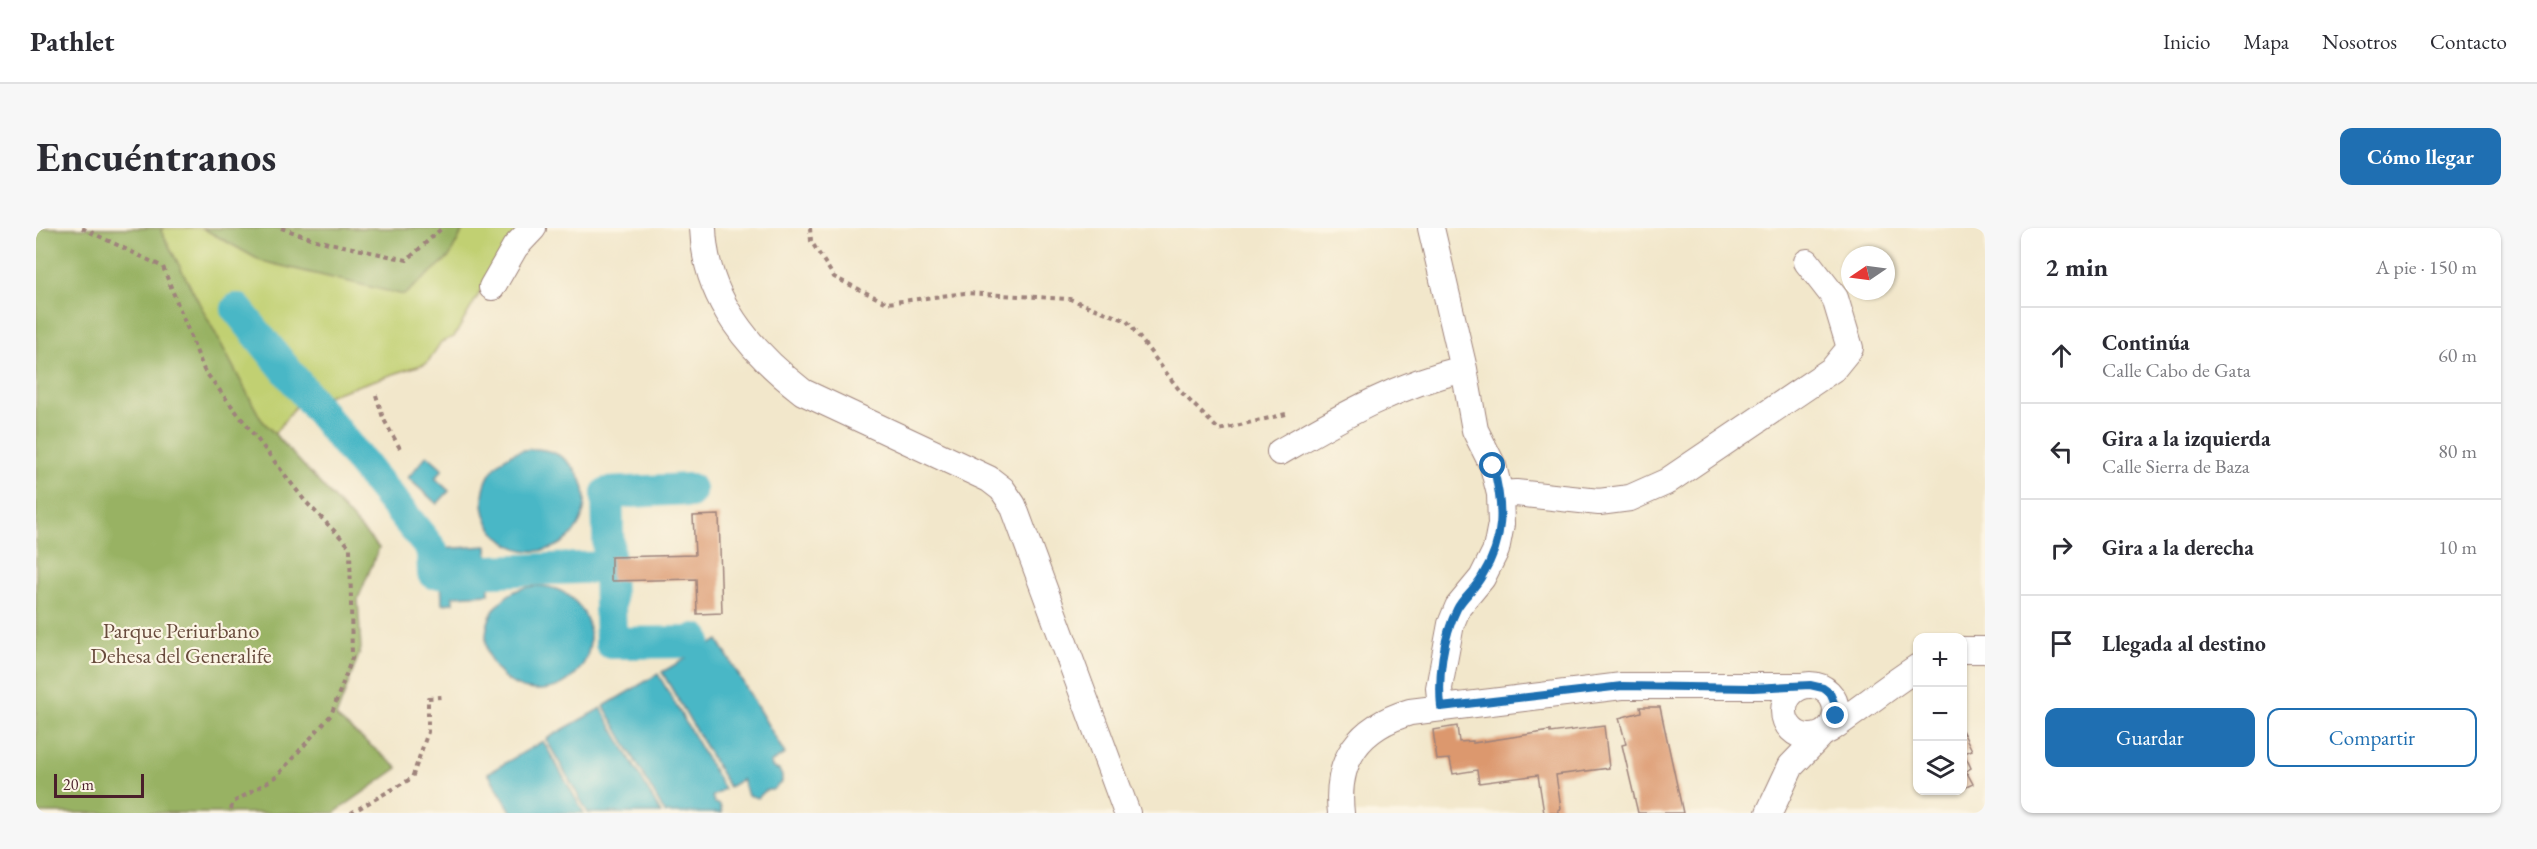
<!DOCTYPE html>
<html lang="es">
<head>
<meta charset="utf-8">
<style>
	body { margin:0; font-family:"EB Garamond",serif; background:#f7f7f7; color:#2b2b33 }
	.controls { position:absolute; right:18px; bottom:18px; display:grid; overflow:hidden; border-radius:12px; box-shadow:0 2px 4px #0004 }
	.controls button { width:54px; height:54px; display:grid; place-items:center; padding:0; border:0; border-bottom:2px solid #e1e1e2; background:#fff; color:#2b2b33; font:30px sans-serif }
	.compass { position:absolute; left:1805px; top:18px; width:54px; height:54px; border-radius:50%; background:#fff; box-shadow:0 2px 4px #0004; rotate:257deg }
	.scale { position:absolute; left:18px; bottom:15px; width:90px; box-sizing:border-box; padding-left:6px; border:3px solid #4a1f2b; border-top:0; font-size:16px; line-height:21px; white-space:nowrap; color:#4a1f2b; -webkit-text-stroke:4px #fcf5e5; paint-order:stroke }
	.stop { position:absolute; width:18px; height:18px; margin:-14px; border:4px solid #1f6fb2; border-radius:50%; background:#fff }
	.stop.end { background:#1f6fb2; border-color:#fff; box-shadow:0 2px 6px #0008 }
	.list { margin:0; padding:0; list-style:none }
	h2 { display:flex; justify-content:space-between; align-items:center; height:78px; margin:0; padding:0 24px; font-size:26px }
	h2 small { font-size:20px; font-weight:400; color:#7c7c81 }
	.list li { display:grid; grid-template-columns:39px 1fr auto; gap:18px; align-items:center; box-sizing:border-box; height:96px; padding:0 24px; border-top:2px solid #e1e1e2 }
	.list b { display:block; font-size:22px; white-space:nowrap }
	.list p { margin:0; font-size:20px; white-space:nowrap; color:#7c7c81 }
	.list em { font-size:20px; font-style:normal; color:#7c7c81 }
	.actions { display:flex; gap:12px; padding:18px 24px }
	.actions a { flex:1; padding:14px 0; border:2px solid #1f6fb2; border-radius:12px; text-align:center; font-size:21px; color:#1f6fb2 }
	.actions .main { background:#1f6fb2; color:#fff }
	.icon { flex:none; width:33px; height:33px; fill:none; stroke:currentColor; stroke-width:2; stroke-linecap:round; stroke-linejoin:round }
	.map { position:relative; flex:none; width:1949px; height:585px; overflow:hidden; border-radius:12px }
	header { display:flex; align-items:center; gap:36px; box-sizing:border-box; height:84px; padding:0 30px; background:#fff; border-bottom:2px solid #e1e1e2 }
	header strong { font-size:28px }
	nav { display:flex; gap:33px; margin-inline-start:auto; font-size:21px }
	.intro { display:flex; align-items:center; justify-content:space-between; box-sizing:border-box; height:144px; padding:0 36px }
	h1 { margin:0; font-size:42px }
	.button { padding:15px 27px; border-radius:12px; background:#1f6fb2; color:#fff; font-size:21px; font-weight:700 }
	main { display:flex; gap:36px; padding:0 36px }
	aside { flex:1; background:#fff; border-radius:12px; box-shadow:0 2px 4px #0004 }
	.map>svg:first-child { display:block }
	.green { fill:#c1d072; stroke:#86784e; stroke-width:1.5 }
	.forest { fill:#98b264; stroke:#716848; stroke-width:1.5 }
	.water { fill:#4ab7c6; stroke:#4a6b78; stroke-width:1.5 }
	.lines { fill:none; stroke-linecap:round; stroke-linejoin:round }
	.canal { stroke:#4ab7c6; stroke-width:32 }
	.building { fill:#dc986e }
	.street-casing { stroke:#9e837b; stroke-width:28 }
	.path { stroke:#9e837b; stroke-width:4; stroke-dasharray:4.5 4.5; stroke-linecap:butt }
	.street { stroke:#fff; stroke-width:26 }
	.route { stroke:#1f6fb2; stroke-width:8 }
	.labels { text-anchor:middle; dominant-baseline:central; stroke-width:4.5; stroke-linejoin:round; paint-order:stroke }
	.park-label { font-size:22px; fill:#684b3d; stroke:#fcf5e5 }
</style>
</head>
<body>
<header>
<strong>Pathlet</strong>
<nav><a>Inicio</a><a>Mapa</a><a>Nosotros</a><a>Contacto</a></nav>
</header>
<div class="intro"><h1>Encuéntranos</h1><a class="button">Cómo llegar</a></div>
<main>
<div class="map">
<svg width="1949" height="585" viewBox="0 0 1949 585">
	<rect width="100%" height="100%" fill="#fcf5e5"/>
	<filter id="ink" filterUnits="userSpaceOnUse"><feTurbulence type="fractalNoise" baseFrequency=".0167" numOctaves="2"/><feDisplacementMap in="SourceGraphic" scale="12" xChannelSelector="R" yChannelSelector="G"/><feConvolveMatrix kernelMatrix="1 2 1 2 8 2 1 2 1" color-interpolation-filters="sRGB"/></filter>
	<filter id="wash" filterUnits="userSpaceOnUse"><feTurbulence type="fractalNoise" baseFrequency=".008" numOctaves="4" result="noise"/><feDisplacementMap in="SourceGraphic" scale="24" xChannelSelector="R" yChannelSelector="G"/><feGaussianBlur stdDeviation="1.35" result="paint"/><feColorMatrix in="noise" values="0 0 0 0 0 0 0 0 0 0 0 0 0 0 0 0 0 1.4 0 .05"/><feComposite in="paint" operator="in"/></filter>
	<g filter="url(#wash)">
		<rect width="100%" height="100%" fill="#f2e7cb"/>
		<!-- green -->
		<path class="green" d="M0 0H488L468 23 418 109 405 114 391 135 260 178 236 209 0 585Z"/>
		<!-- forest -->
		<path class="forest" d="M0 0H127L125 3 225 191 343 320 322 371 325 421 300 489 362 540 298 585H0Z
			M166 0H428L413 29 368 67 225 33Z"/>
		<!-- water -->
		<path class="water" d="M447 272a51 51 0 1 1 102 0a51 51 0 1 1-102 0Z
			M391 227 407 241 399 250 413 263 401 276 372 250Z
			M451 318 453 366 417 368V375L406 376 404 321Z
			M450 410a52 52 0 1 1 104 0a52 52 0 1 1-104 0Z
			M682 412 749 526 734 535 737 540 743 542 746 548V554L736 562H730L722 570 712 567 706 551 693 559 626 444Z
			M622 446 688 561 676 569 679 575 684 577 686 585H629L568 478Z
			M565 480 625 585H552L510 511Z
			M507 513 548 585H476L452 545Z"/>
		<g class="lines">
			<!-- canal -->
			<path class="canal" d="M201 81 396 322 397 345 573 339
				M654 264V261L571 265 575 415 659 414V411"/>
		</g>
		<g id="blocks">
			<!-- building -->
			<path class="building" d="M683 287 686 385 661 386 660 351 575 353V329L659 327 657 288Z
				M1604 479H1624L1647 585H1602L1586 517 1590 516 1583 490 1605 484Z
				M1421 498 1423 514 1437 513V515L1514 503V505L1568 498 1573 540 1520 547 1525 581 1522 582 1523 585H1508L1502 547 1443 555 1441 542 1417 546 1414 531 1401 532 1397 502Z
				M1926 502 1936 522 1928 525 1935 540 1930 543 1937 556 1926 561Z"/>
		</g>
	</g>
	<g filter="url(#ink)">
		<use href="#blocks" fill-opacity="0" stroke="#9e837b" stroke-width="1.5"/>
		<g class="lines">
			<!-- street casing -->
			<g class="street-casing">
				<path id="street" d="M667 0C669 71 714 123 767 164L953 251 966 261 977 277 1091 585
					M1395 0 1428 141 1439 202 1457 238 1464 266 1465 296 1460 322 1446 350 1422 379 1415 396 1403 460 1405 479
					M456 59 479 19 497 0
					M1244 224C1305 189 1359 157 1428 141
					M1464 266 1480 265 1563 274 1594 270 1630 254 1797 141 1814 120 1799 70 1771 34
					M1926 422H1949
					M1748 483a26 26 0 1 1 52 0a26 26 0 1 1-52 0Z
					M1793 502C1823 482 1851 459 1882 439
					M1305 585C1299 532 1323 499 1374 484L1586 458H1767
					M1733 585 1755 538 1784 508"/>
			</g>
			<!-- path -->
			<path class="path" d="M46 0 127 39 168 142 269 273 314 319 316 430 295 487 240 549 196 575 195 585
				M245 0 280 12 371 32 406 0
				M774 0 775 13 798 49 851 75 929 65 1034 71 1091 93 1144 163 1183 202 1250 186
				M340 167 347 190 366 224
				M315 585 376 550 392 504V470L406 469"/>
			<!-- street -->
			<use href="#street" class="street"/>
		</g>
	</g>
	<g class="lines" filter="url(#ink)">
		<!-- route -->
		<path class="route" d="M1457 238C1468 279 1469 311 1446 348 1440 360 1427 369 1421 381 1407 409 1402 448 1405 479L1586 458 1717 460 1774 457 1787 460 1794 465 1800 479V488"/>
	</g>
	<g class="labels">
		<!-- park labels -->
		<g class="park-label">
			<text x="145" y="402">Parque Periurbano<tspan x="145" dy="25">Dehesa del Generalife</tspan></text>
		</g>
	</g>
</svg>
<div class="controls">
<button>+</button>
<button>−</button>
<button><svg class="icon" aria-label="layers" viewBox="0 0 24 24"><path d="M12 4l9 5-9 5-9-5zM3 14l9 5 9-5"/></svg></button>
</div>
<svg class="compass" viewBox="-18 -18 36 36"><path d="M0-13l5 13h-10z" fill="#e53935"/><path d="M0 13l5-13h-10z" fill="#7c7c81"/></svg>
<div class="scale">20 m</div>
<div class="stop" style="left:1457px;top:238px"></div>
<div class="stop end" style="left:1800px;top:488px"></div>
</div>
<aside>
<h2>2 min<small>A pie · 150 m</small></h2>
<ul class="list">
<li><svg class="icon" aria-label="ahead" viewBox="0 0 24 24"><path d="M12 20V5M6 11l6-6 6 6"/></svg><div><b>Continúa</b><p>Calle Cabo de Gata</p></div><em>60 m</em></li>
<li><svg class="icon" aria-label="left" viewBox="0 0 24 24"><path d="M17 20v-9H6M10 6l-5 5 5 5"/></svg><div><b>Gira a la izquierda</b><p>Calle Sierra de Baza</p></div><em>80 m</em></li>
<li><svg class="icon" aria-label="right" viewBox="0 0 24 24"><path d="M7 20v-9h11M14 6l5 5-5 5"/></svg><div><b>Gira a la derecha</b></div><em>10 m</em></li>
<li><svg class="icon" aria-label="arrive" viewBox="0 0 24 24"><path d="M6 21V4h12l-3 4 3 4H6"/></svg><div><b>Llegada al destino</b></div></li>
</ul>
<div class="actions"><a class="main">Guardar</a><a>Compartir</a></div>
</aside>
</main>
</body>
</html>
